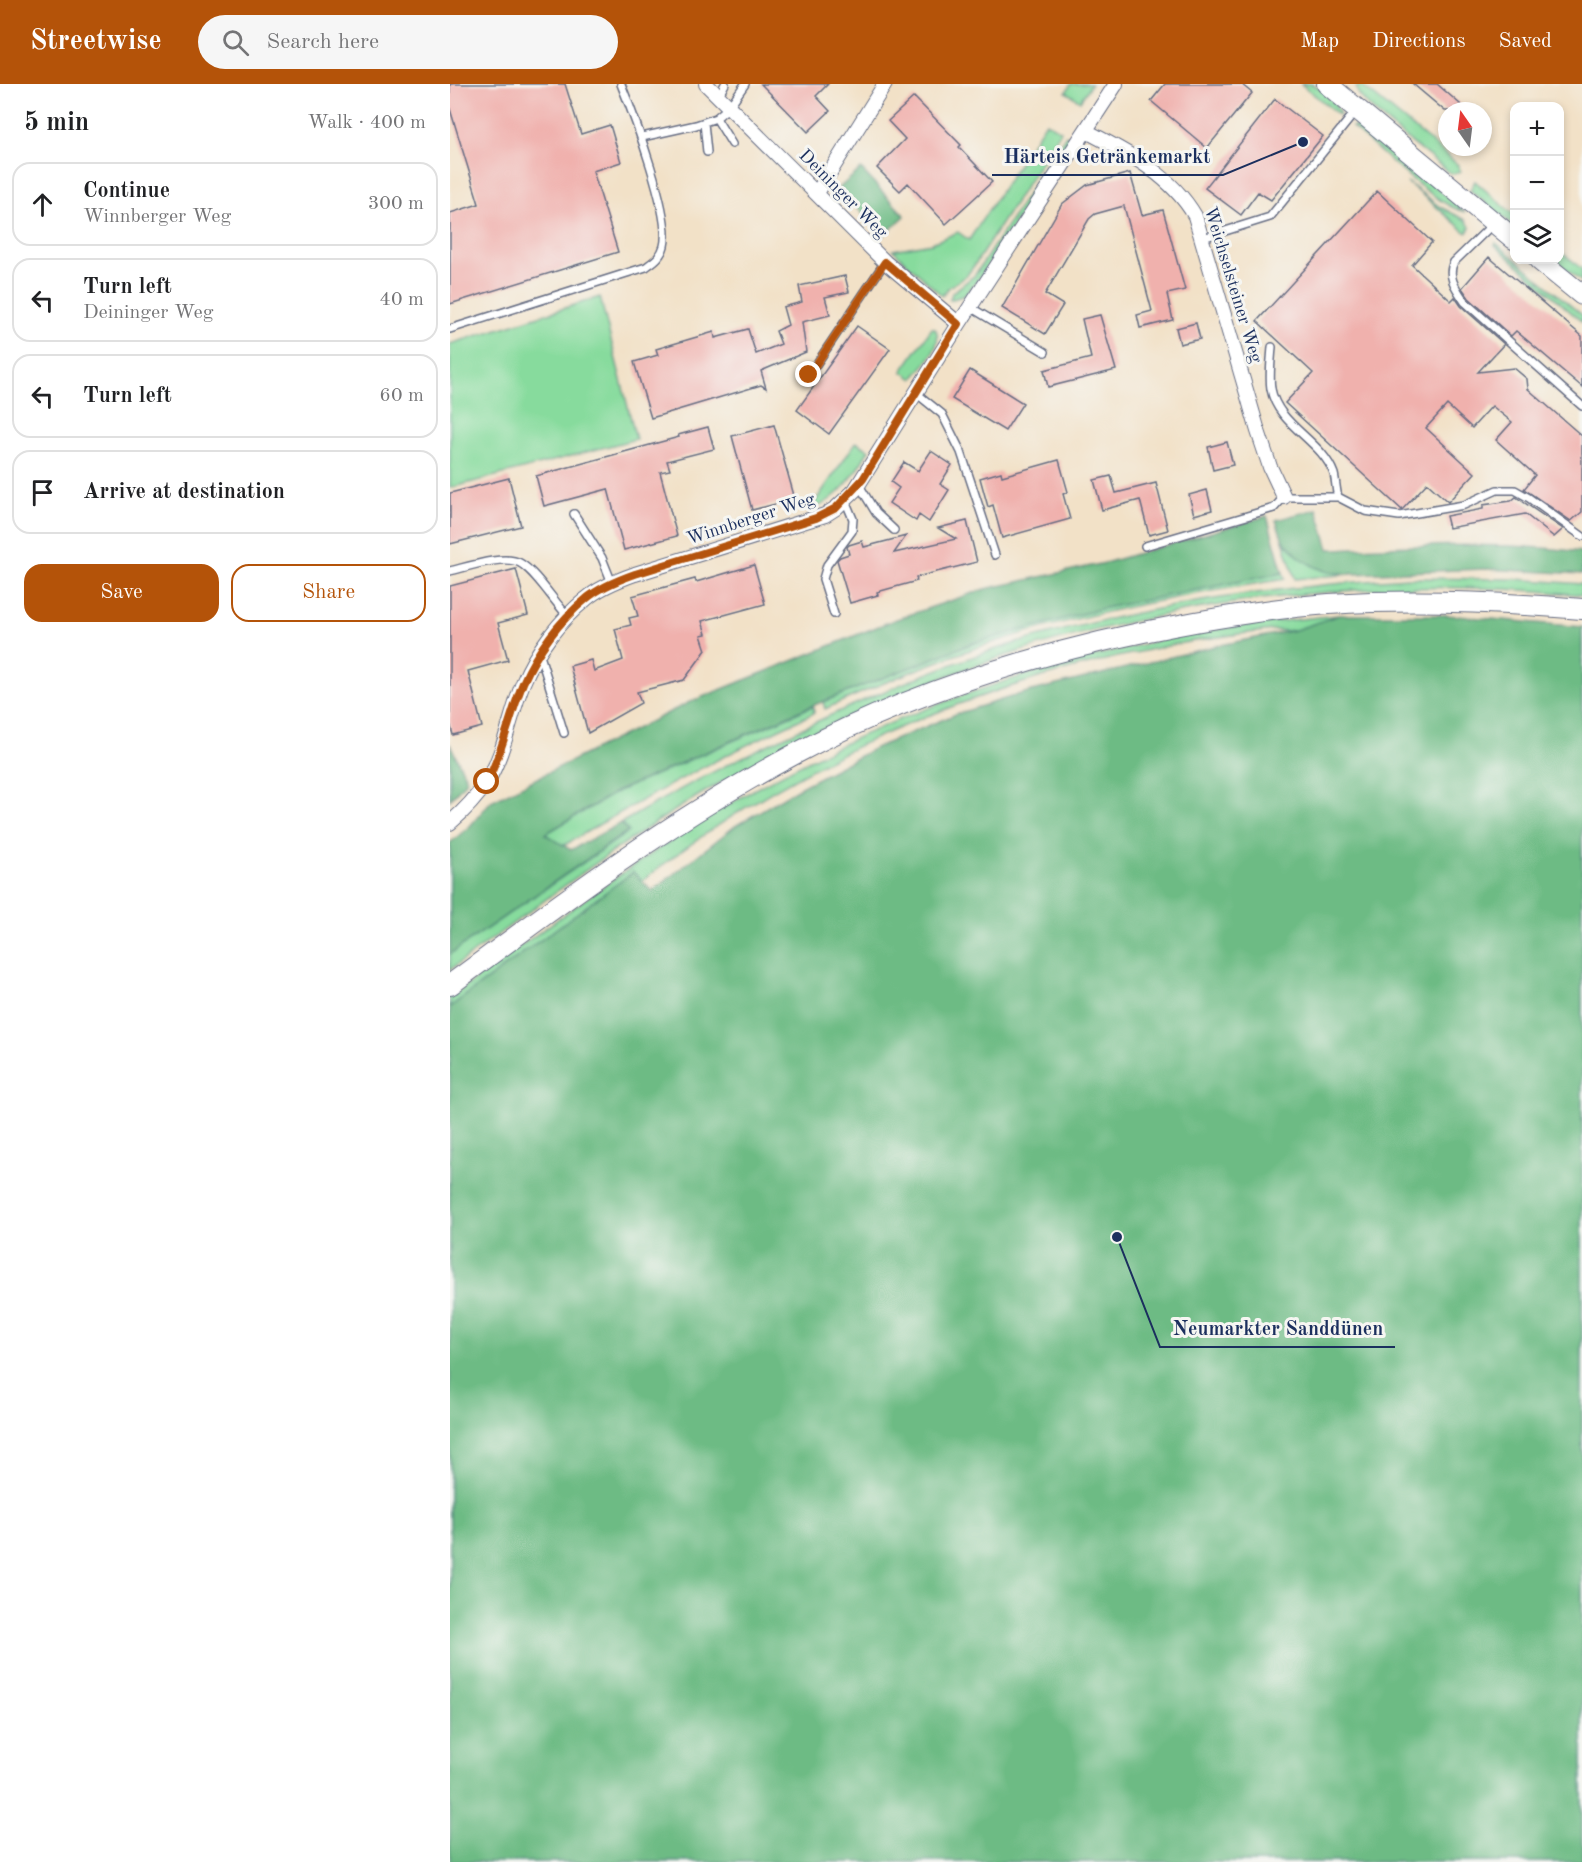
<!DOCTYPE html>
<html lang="en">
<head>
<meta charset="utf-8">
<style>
	body { margin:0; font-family:"Old Standard TT",serif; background:#f6f6f6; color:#202124 }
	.controls { position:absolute; right:18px; top:18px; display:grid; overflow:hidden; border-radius:12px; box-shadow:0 3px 9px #0003 }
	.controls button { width:54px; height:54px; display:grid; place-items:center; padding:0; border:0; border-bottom:2px solid #e0e0e0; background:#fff; color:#202124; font:30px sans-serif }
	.compass { position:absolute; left:988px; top:18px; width:54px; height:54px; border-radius:50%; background:#fff; box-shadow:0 3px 9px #0003; rotate:346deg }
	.stop { position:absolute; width:18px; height:18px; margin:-14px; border:4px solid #b45309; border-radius:50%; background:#fff }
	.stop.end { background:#b45309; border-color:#fff; box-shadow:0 2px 6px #0008 }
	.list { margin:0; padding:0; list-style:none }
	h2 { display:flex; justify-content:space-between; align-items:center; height:78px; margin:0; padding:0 24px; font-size:26px }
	h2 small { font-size:20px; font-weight:400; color:#757577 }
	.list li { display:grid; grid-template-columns:39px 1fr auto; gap:18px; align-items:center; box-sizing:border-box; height:84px; margin:0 12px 12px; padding:0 12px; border:2px solid #e0e0e0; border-radius:18px }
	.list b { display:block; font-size:22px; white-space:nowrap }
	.list p { margin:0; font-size:20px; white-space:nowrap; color:#757577 }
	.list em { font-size:20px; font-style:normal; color:#757577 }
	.actions { display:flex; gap:12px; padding:18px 24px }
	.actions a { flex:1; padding:14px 0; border:2px solid #b45309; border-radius:18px; text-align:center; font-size:21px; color:#b45309 }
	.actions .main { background:#b45309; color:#fff }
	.icon { flex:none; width:33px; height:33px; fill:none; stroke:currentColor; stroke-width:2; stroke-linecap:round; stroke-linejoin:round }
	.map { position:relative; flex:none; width:1132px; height:1778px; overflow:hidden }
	header { display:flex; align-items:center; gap:36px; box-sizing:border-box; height:84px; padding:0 30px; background:#b45309; color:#fff }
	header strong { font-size:28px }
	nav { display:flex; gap:33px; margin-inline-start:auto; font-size:21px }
	.search { width:420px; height:54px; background:#f6f6f6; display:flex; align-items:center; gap:15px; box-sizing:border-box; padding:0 21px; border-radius:33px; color:#757577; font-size:22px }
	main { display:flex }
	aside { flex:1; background:#fff }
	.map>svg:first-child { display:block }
	.green { fill:#87db9d; stroke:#51857e; stroke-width:1.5 }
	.forest { fill:#6dbb84; stroke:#447571; stroke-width:1.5 }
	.building { fill:#f0b1ad }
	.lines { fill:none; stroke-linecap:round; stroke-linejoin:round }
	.lane-casing { stroke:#666d83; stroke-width:10 }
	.street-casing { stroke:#666d83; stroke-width:16 }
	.secondary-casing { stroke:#666d83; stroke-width:22 }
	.lane { stroke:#fff; stroke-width:7 }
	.street { stroke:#fff; stroke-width:14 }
	.secondary { stroke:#fff; stroke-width:20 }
	.route { stroke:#b45309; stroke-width:8 }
	.labels { text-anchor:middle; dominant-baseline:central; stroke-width:6; stroke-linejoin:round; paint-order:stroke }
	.street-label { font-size:18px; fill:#1b2f5e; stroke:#f6f6f2 }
	.leader { fill:none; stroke:#1b2f5e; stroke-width:2 }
	.callout-dot { fill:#1b2f5e; stroke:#f6f6f2; stroke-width:2 }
	.callout-label { font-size:20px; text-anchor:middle; font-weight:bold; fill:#1b2f5e; stroke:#f6f6f2; stroke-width:6; stroke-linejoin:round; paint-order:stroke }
</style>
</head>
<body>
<header>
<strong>Streetwise</strong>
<div class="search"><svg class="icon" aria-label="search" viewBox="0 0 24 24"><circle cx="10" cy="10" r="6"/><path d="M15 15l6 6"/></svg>Search here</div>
<nav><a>Map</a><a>Directions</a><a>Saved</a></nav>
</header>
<main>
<aside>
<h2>5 min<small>Walk · 400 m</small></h2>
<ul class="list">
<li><svg class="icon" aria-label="ahead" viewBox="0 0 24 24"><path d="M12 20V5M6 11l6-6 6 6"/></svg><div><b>Continue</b><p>Winnberger Weg</p></div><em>300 m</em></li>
<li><svg class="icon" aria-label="left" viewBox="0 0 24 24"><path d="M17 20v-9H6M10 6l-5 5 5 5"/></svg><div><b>Turn left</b><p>Deininger Weg</p></div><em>40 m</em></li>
<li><svg class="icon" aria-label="left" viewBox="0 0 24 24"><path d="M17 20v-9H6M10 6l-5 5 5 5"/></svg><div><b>Turn left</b></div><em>60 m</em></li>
<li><svg class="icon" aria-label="arrive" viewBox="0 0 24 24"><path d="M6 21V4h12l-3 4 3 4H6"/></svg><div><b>Arrive at destination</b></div></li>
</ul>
<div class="actions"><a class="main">Save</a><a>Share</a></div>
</aside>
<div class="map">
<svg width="1132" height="1778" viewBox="0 0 1132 1778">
	<rect width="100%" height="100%" fill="#f6f6f2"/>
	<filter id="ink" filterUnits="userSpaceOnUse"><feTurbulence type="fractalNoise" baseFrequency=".0167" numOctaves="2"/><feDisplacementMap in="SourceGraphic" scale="12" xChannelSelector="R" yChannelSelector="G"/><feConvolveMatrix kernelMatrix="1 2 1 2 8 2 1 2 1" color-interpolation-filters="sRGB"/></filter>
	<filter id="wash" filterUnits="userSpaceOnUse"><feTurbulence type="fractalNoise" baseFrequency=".008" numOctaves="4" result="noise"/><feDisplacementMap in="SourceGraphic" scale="24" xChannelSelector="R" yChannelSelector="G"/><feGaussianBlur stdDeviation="1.35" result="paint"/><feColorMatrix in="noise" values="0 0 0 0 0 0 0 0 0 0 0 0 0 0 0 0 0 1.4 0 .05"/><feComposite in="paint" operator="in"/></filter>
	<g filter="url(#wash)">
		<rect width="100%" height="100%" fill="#f2e1c7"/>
		<!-- green -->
		<path class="green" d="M621 0H641L630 17 616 8Z
			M851 0C854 0 857 0 861 0 871 2 889 22 890 32Z
			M911 1 986 62 1008 81 1011 88 1003 90 999 88C983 75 907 19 906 4Z
			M596 38 611 47 526 179 517 191 498 204 492 212 443 166 482 159 508 148 519 156Z
			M909 42 919 46 1015 128C986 122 927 64 902 43Z
			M616 51 620 54 531 192 515 211 500 216 502 209 525 191Z
			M1025 97 1064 131V142L1020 106Z
			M957 98 990 123 1016 136 1020 143 1017 149Z
			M1046 159 1132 231V238L1045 161Z
			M1110 167 1132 185V198L1105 176H1110Z
			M150 213 186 355 0 404V260Z
			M482 244H485C495 261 473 282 463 295L452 287Z
			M406 358 419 366C405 390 390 414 363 425L366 416Z
			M833 456C854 477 869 487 900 490L845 495Z
			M833 489 835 495C727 512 618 532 514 568 467 584 421 604 375 625L373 618C422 598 471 576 522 560 623 526 729 508 833 489Z
			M958 494 1066 495 1132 500V511C832 480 522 549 263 703 171 757 86 823 0 886V870L178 748 171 739C235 701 300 668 368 637 424 611 481 586 540 567 676 524 816 503 958 494Z
			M889 531C875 536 861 543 846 546 836 548 825 545 815 547 777 551 740 557 703 565 514 605 343 676 192 797L183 789 0 923V914C90 848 180 780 276 722 399 648 535 597 674 565 697 560 719 553 742 549 791 541 840 536 889 531Z
			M363 622 364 629C278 668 195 713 113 762L95 750 168 707Z"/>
		<!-- forest -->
		<path class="forest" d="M411 85 455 132 433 152 389 104Z
			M867 425 879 465C964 462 1048 457 1132 468V490L1036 485 900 490 878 488 865 483 850 474 833 456 826 436Z
			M817 432 833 489 650 525 520 560 354 625 168 707 95 750 121 766 171 739 178 747 0 870V759L20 742 41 717 240 618 444 536 535 505 655 479Z
			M889 531H996L1132 543V1778H0V923L183 788 202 807 285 742 347 705 425 664 506 630 574 609 766 562 845 546Z
			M0 660 17 696 0 716Z"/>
		<g id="blocks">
			<!-- building -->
			<path class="building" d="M0 0H115L131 50 160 41 171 78 143 87 168 168 0 220V129L29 120 0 25Z
				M311 0H378L366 12 380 27 358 48Z
				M715 0H791L802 9 757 64 701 17Z
				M963 0H987L1018 27H995Z
				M464 13 511 61 509 63 542 98 496 140 458 99 450 107 427 84 455 55 438 37Z
				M825 15 873 52 821 116 808 108 791 131 755 104Z
				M680 89 692 131 713 126 735 206 717 210 723 236 690 244 687 231 702 227 674 122 645 130 639 135 595 210 613 221 595 250 552 224 612 120 637 101Z
				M927 107 982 158 962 181 1001 217 1005 213 1011 222 1054 260 1028 288 1064 284 1077 295 1078 305 1132 352V428L1121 437 1074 405 1085 391 1046 356 1062 338 1042 322 1022 344 997 321 976 344 1025 389 998 418 977 399 952 426 835 319 863 289 807 237Z
				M1039 173 1132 252V303L1066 247 1061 252 1019 214 1012 204Z
				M395 192 399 208 375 213 380 231 352 238 356 268 311 287 316 304 311 301 201 334 184 278 208 271 206 265 264 248 265 254 298 245 306 270 331 260 326 247 338 241 333 223 352 218 349 202Z
				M650 231 666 286 598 303 594 286 641 274 632 235Z
				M746 239 750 255 730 260 726 244Z
				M407 242 440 265 379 350 347 326Z
				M520 286 573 319 555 347 502 315Z
				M324 341 345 415 302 426 282 352Z
				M258 343 264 365 217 377 220 386 210 388 227 452 174 466 158 405 94 422 86 392 229 353 228 351Z
				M777 358 783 381 763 386 758 363Z
				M481 367 502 381 490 400 499 406 479 438 469 431 466 437 439 419 449 404 441 398 454 378 468 387Z
				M609 376 618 408 613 410 620 435 552 454 543 421 538 423 530 394 551 388 552 392Z
				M661 392 666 409 706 399 718 446 699 451 690 416 652 426 644 396Z
				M59 394 71 442 0 460V409Z
				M757 406 762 426 744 431 739 411Z
				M1066 413 1113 445 1104 453 1075 430 999 444 996 432 1033 425V421L1061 417Z
				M517 437 527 478 466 493 467 497 427 508 428 511 400 519 387 476 390 473 399 470 397 463 399 461 412 457 414 463 456 452 444 469 506 455 488 444Z
				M304 481 315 520 252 537 256 550 251 551 256 566 234 596 187 608 191 619 138 649 120 582 141 576 144 587 173 576 165 545 181 541 179 534 188 532 182 512 245 495 246 498Z
				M66 485 78 531 48 539 58 576 18 587 32 643 3 651 0 639V502Z"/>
		</g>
	</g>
	<g filter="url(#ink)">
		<use href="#blocks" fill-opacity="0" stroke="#666d83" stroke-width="1.5"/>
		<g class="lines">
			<!-- lane casing -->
			<g class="lane-casing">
				<path id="lane" d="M268 13 275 0
					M254 39 257 68
					M192 53 246 41 266 34
					M282 60 266 34 279 23 295 0
					M1043 140 1004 178C996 192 1007 206 1015 218L1132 322
					M753 154 820 133 906 27
					M520 223 595 268
					M0 245 196 183C204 177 211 173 214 162 222 133 184 32 171 0
					M822 263C821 277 819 292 821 305 828 342 872 356 884 390 886 398 886 406 888 413
					M359 291 435 178
					M466 309 492 330 511 368 545 471
					M409 401 426 429 444 446
					M124 430 152 474 162 499
					M695 462 824 424 834 413H888L915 427 949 432 1014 421 1047 406H1065L1079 414 1132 452
					M0 487C17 483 55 470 70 479 86 488 104 518 118 532
					M384 530 373 495 377 481 402 447 403 435 395 416
					M89 568 114 649"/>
			</g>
			<!-- street casing -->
			<g class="street-casing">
				<path id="street" d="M256 0 435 178 509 240
					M636 47C676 68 721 90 745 132L808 347 820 383 834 413
					M367 109 435 0
					M0 739C14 727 27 713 37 698 55 668 60 631 73 599 86 567 110 536 136 515 150 503 168 496 185 490L375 431 386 424 405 406 509 240 666 0"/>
			</g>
			<!-- secondary casing -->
			<g class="secondary-casing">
				<path id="secondary" d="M877 0 1064 155
					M1089 176 1132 211
					M0 901C110 819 221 736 343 671 468 604 606 563 745 538 790 530 834 523 879 520 963 515 1048 518 1132 525"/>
			</g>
			<!-- lane -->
			<use href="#lane" class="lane"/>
			<!-- street -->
			<use href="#street" class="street"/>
			<!-- secondary -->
			<use href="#secondary" class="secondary"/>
		</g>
	</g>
	<g class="lines" filter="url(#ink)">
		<!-- route -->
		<path class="route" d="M37 698C53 666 60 631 73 599 87 567 110 536 136 515 150 503 168 496 185 490L366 434 386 424 413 395 508 240 435 178 359 291"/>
	</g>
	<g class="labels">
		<!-- street labels -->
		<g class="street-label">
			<text transform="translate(393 110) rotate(45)">Deininger Weg</text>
			<text transform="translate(783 201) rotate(73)">Weichselsteiner Weg</text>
			<text transform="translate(301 435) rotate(-18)">Winnberger Weg</text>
		</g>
	</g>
	<!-- callouts -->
	<path class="leader" d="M853 58L773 91H542M667 1153L710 1263H945"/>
	<g class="callout-dot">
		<circle cx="853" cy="58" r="6"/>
		<circle cx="667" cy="1153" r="6"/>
	</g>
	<g class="callout-label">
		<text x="657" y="79">Härteis Getränkemarkt</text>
		<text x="828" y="1251">Neumarkter Sanddünen</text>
	</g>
</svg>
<div class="controls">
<button>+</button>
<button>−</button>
<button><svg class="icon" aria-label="layers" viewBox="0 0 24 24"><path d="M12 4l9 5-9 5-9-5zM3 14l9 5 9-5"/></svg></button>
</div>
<svg class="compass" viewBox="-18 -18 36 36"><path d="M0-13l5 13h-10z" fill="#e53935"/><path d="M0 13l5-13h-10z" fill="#757577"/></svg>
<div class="stop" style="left:37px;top:698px"></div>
<div class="stop end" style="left:359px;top:291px"></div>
</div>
</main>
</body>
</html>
